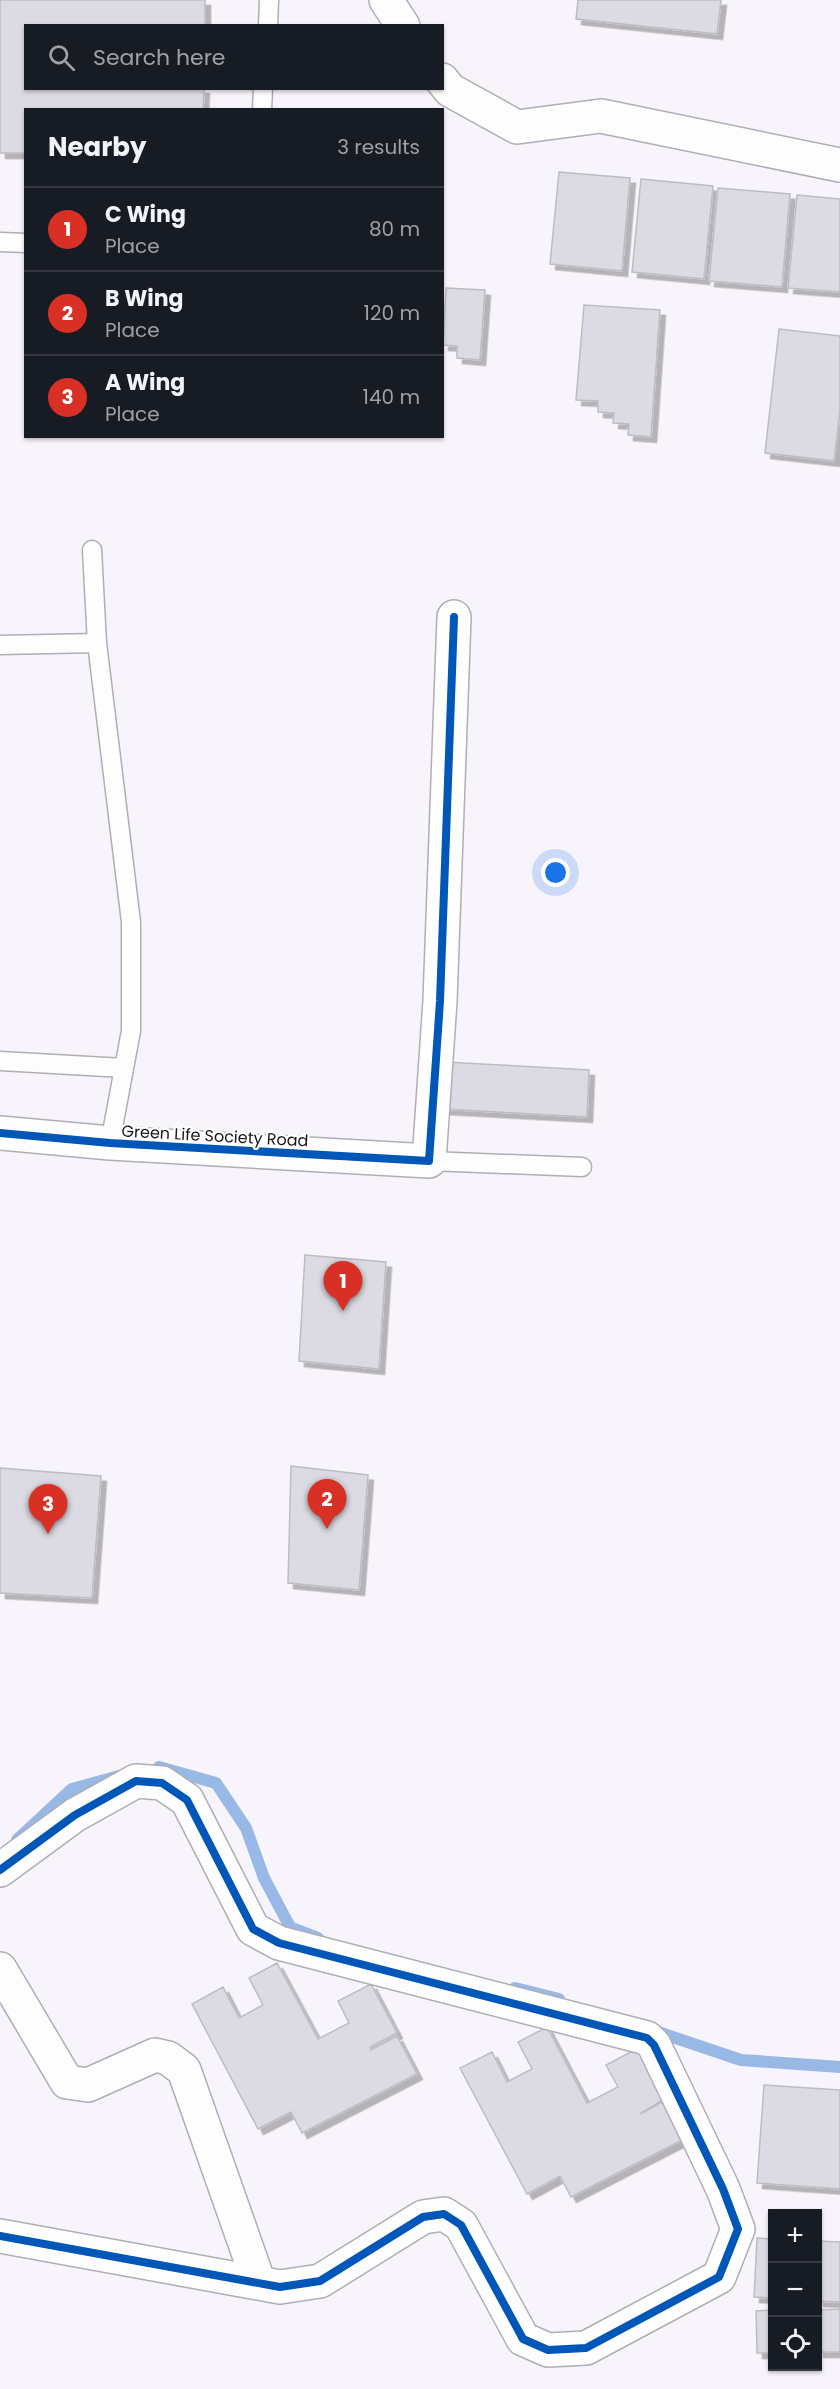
<!DOCTYPE html>
<html lang="en">
<head>
<meta charset="utf-8">
<style>
	body { margin:0; font-family:Poppins,sans-serif; background:#20242c; color:#f1f3f6 }
	.controls { position:absolute; right:18px; bottom:18px; display:grid; overflow:hidden; border-radius:0px; box-shadow:0 2px 4px #0004 }
	.controls button { width:54px; height:54px; display:grid; place-items:center; padding:0; border:0; border-bottom:2px solid #363941; background:#171b24; color:#f1f3f6; font:30px sans-serif }
	.you { position:absolute; left:556px; top:873px; width:21px; height:21px; margin:-15px; border:4px solid #fff; border-radius:50%; background:#1a73e8; box-shadow:0 0 0 9px #1a73e833 }
	.badge { display:grid; place-items:center; width:39px; height:39px; border-radius:50%; background:#d93025; color:#fff; font-size:20px; font-weight:700 }
	.pin { position:absolute; translate:-50% -50px; filter:drop-shadow(0 2px 3px #0008) }
	.pin::after { content:''; position:absolute; top:32px; width:21px; height:18px; background:inherit; clip-path:polygon(0 0,100% 0,50% 100%) }
	.list { margin:0; padding:0; list-style:none }
	h2 { display:flex; justify-content:space-between; align-items:center; height:78px; margin:0; padding:0 24px; font-size:26px }
	h2 small { font-size:20px; font-weight:400; color:#9ea1a6 }
	.list li { display:grid; grid-template-columns:39px 1fr auto; gap:18px; align-items:center; box-sizing:border-box; height:84px; padding:0 24px; border-top:2px solid #363941 }
	.list b { display:block; font-size:22px; white-space:nowrap }
	.list p { margin:0; font-size:20px; white-space:nowrap; color:#9ea1a6 }
	.list em { font-size:20px; font-style:normal; color:#9ea1a6 }
	.icon { flex:none; width:33px; height:33px; fill:none; stroke:currentColor; stroke-width:2; stroke-linecap:round; stroke-linejoin:round }
	.map { position:relative; flex:none; width:840px; height:2389px; overflow:hidden }
	.search { position:absolute; background:#171b24; box-shadow:0 2px 4px #0004; left:24px; top:24px; width:420px; height:66px; display:flex; align-items:center; gap:15px; box-sizing:border-box; padding:0 21px; border-radius:0px; color:#9ea1a6; font-size:22px }
	.panel { position:absolute; background:#171b24; box-shadow:0 2px 4px #0004; left:24px; top:108px; width:420px; height:330px; border-radius:0px }
	.map>svg:first-child { display:block }
	.lines { fill:none; stroke-linecap:round; stroke-linejoin:round }
	.stream { stroke:#98b8e5; stroke-width:12 }
	.building { fill:#dcdbe3; stroke:#bebcc3; stroke-width:1.5; filter:url(#shadow) }
	.service-casing { stroke:#b1adb4; stroke-width:21 }
	.minor-casing { stroke:#b1adb4; stroke-width:36 }
	.service { stroke:#fefdfe; stroke-width:18 }
	.minor { stroke:#fefdfe; stroke-width:33 }
	.cycleway-casing { stroke:#fff; stroke-width:11 }
	.cycleway { stroke:#0057b8; stroke-width:8 }
	.labels { text-anchor:middle; dominant-baseline:central; stroke-width:4.5; stroke-linejoin:round; paint-order:stroke }
	.street-label { font-size:16px; fill:#1a151d; stroke:#fff }
</style>
</head>
<body>
<div class="map">
<svg width="840" height="2389" viewBox="0 0 840 2389">
	<defs>
		<filter id="shadow"><feDropShadow dx="5.5" dy="5.5" stdDeviation="0" flood-color="#0004"/></filter>
	</defs>
	<rect width="100%" height="100%" fill="#f8f4fb"/>
	<g class="lines">
		<!-- stream -->
		<path class="stream" d="M159 1767 216 1783 246 1828 264 1878 290 1927 318 1938
			M17 1840 72 1789 119 1776
			M515 1988 559 1999
			M652 2030 741 2060 840 2067"/>
	</g>
	<!-- building -->
	<path class="building" d="M0 0H205V26H26V88H204L203 110H26V153H0Z
		M578 0H721L717 34 576 19Z
		M559 172 630 178 622 271 550 264Z
		M641 179 713 186 704 279 632 272Z
		M718 188 790 194 782 287 709 281Z
		M797 195 840 199V292L788 288Z
		M446 288 485 290 480 360 457 358V346L443 345Z
		M584 305 660 310 651 437 628 435 629 424 613 423 614 413 598 412V401L576 400Z
		M779 329 840 336V411L834 461 765 453Z
		M445 1062 589 1070 587 1117 442 1109Z
		M305 1255 386 1262 379 1369 299 1361Z
		M291 1466 368 1475 359 1590 288 1583Z
		M0 1468 101 1476 92 1598 0 1593Z
		M277 1963 318 2039 349 2023 338 2001 371 1984 397 2033 370 2047 371 2050 397 2036 417 2074 302 2133 291 2112 258 2129 192 2004 223 1987 239 2018 263 2005 249 1978Z
		M547 2027 587 2103 618 2087 606 2065 640 2047 666 2098 640 2114 666 2100 686 2138 571 2197 560 2176 527 2194 460 2068 492 2052 507 2082 532 2069 518 2042Z
		M764 2085 840 2090V2189L757 2183Z
		M757 2238 772 2239V2298L754 2297Z
		M818 2241 840 2242V2302L818 2301Z
		M840 2309V2352H818V2310Z
		M772 2310V2353H757L756 2311Z"/>
	<g class="lines">
		<!-- service casing -->
		<g class="service-casing">
			<path id="service" d="M268 26 269 0
				M262 110 263 88
				M0 242 26 243
				M92 550 97 643 131 922V1031L110 1143
				M0 645 97 643
				M0 1061 124 1068
				M429 1161 582 1167"/>
		</g>
		<!-- minor casing -->
		<g class="minor-casing">
			<path id="minor" d="M386 0 403 26
				M442 80 450 90 517 127 601 116 840 165
				M0 1133 110 1143 429 1161 440 1001 454 617
				M0 1870 75 1815 136 1781 162 1783 187 1800 253 1929 279 1943 647 2038 654 2045 723 2189 738 2229 719 2277 586 2348 548 2350 523 2339 461 2225 444 2214 423 2217 320 2281 280 2287 0 2236
				M0 1969 67 2082 88 2085 155 2055 168 2058 184 2070 259 2283"/>
		</g>
		<!-- service -->
		<use href="#service" class="service"/>
		<!-- minor -->
		<use href="#minor" class="minor"/>
		<!-- cycleway casing -->
		<g class="cycleway-casing">
			<path id="cycleway" d="M0 1133 110 1143 429 1161 440 1001 454 617
				M0 1870 75 1815 136 1781 162 1783 187 1800 253 1929 279 1943 647 2038 654 2045 723 2189 738 2229 719 2277 586 2348 548 2350 523 2339 461 2225 444 2214 423 2217 320 2281 280 2287 0 2236"/>
		</g>
		<!-- cycleway -->
		<use href="#cycleway" class="cycleway"/>
	</g>
	<g class="labels">
		<!-- street labels -->
		<g class="street-label">
			<text transform="translate(215 1136) rotate(3)">Green Life Society Road</text>
		</g>
	</g>
</svg>
<div class="controls">
<button>+</button>
<button>−</button>
<button><svg class="icon" aria-label="locate" viewBox="0 0 24 24"><circle cx="12" cy="12" r="6"/><path d="M12 2v4M12 18v4M2 12h4M18 12h4"/></svg></button>
</div>
<div class="you"></div>
<div class="pin badge" style="left:343px;top:1311px">1</div>
<div class="pin badge" style="left:327px;top:1529px">2</div>
<div class="pin badge" style="left:48px;top:1534px">3</div>
<div class="search"><svg class="icon" aria-label="search" viewBox="0 0 24 24"><circle cx="10" cy="10" r="6"/><path d="M15 15l6 6"/></svg>Search here</div>
<section class="panel">
<h2>Nearby<small>3 results</small></h2>
<ul class="list">
<li><span class="badge">1</span><div><b>C Wing</b><p>Place</p></div><em>80 m</em></li>
<li><span class="badge">2</span><div><b>B Wing</b><p>Place</p></div><em>120 m</em></li>
<li><span class="badge">3</span><div><b>A Wing</b><p>Place</p></div><em>140 m</em></li>
</ul>
</section>
</div>
</body>
</html>
